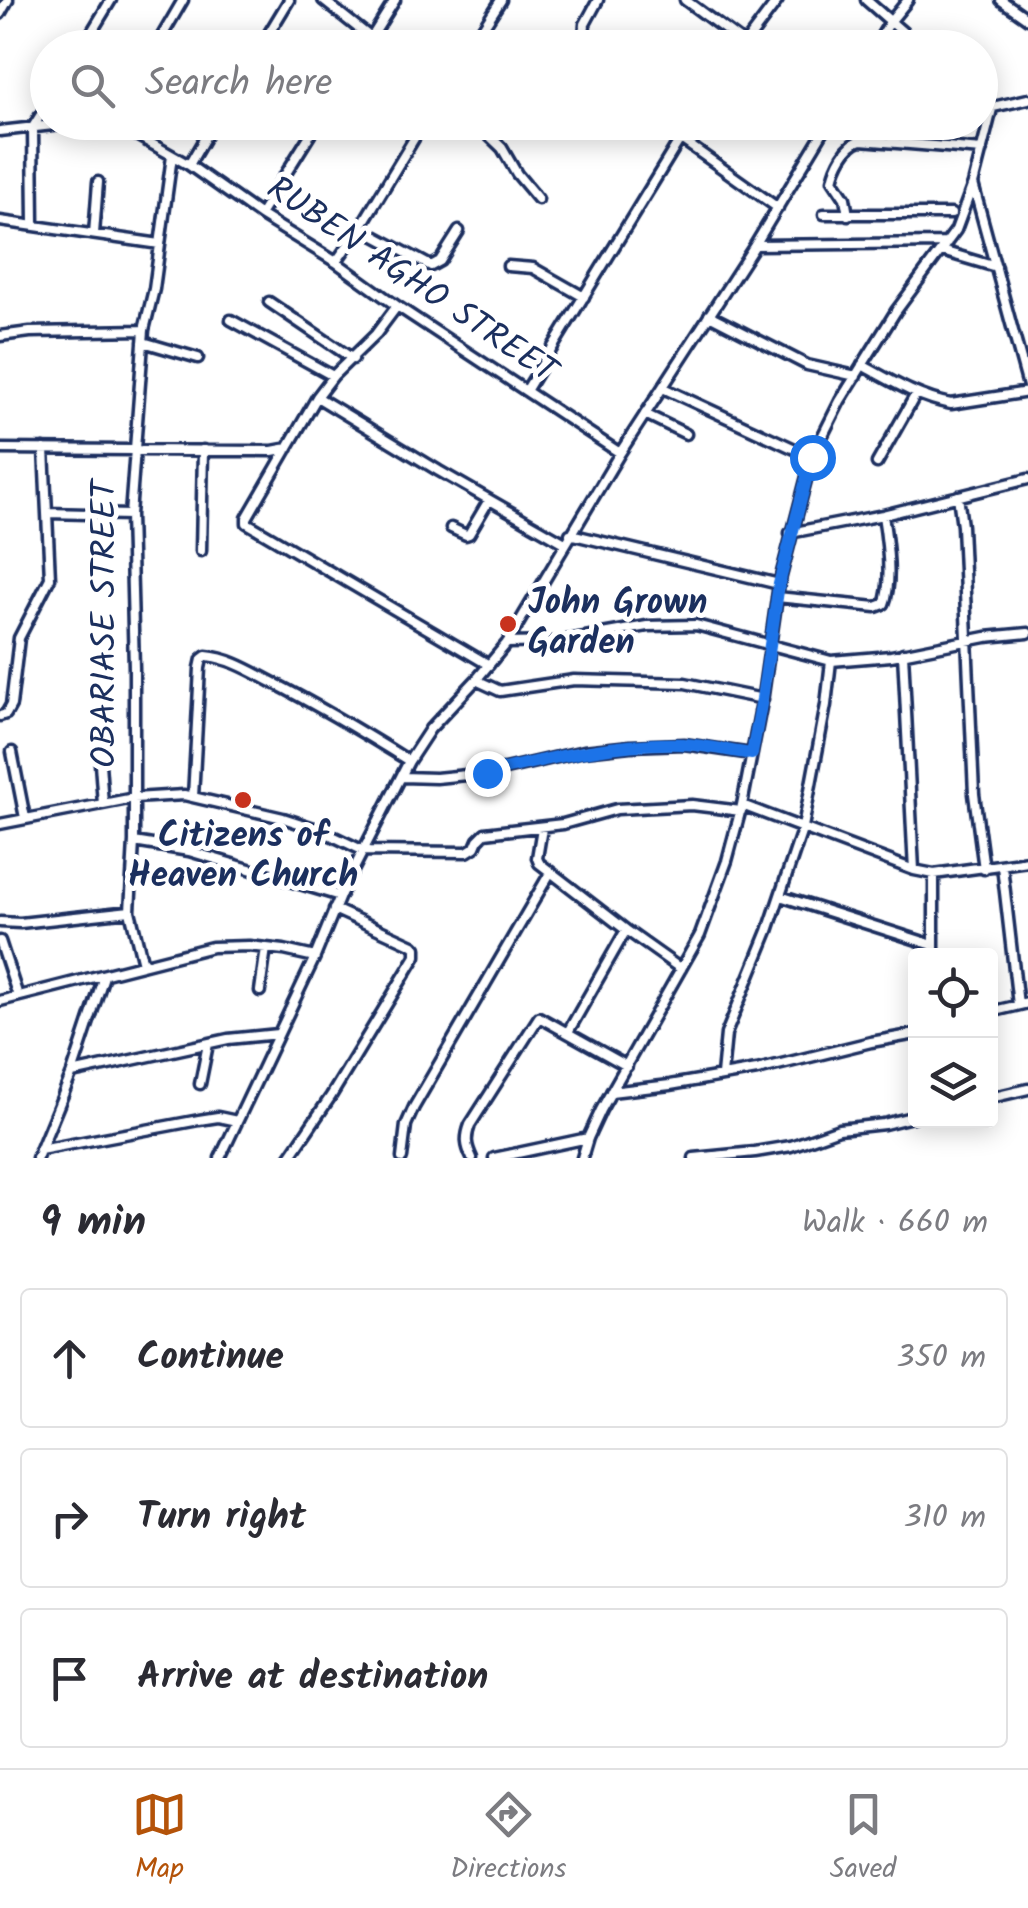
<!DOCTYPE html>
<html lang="en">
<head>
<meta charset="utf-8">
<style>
	body { margin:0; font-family:Kalam,sans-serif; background:#f7f7f7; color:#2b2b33 }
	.controls { position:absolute; right:30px; bottom:30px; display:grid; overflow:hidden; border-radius:10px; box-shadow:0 5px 25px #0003 }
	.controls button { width:90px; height:90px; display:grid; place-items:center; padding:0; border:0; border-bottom:2px solid #e1e1e2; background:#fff; color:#2b2b33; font:50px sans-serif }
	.stop { position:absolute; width:30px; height:30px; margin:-22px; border:8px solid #1a73e8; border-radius:50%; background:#fff }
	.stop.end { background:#1a73e8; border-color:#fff; box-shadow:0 2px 10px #0008 }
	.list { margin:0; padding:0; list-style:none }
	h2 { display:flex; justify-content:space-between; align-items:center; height:130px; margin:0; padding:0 40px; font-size:42px }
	h2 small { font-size:32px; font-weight:400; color:#7c7c81 }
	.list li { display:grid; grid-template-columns:65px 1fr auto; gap:30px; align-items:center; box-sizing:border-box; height:140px; margin:0 20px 20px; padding:0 20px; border:2px solid #e1e1e2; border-radius:10px }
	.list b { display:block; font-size:38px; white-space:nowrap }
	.list em { font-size:32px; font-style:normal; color:#7c7c81 }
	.icon { flex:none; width:55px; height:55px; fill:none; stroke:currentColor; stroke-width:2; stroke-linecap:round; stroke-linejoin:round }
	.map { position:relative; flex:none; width:1028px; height:1158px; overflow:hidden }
	.search { position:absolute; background:#fff; box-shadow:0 5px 25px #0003; left:30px; right:30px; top:30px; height:110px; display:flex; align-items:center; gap:25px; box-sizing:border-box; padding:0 35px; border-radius:55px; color:#7c7c81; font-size:38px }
	.sheet { height:610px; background:#fff }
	nav { display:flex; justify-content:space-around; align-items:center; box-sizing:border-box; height:140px; border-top:2px solid #e1e1e2; background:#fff; font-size:28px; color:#7c7c81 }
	nav a { display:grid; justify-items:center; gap:5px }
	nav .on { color:#b45309 }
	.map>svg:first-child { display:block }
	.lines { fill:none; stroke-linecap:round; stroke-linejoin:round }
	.minor-casing { stroke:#1b2f5e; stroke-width:15 }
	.minor { stroke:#fff; stroke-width:8 }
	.route { stroke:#1a73e8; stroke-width:12 }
	.poi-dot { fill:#c8321e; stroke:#fff; stroke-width:4 }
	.labels { text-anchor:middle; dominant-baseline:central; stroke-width:10; stroke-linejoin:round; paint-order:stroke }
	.street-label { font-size:35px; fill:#1b2f5e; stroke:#fff }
	.poi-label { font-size:35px; font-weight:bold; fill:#1b2f5e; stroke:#fff; text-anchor:start }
</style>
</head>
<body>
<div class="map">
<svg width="1028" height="1158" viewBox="0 0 1028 1158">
	<rect width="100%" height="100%" fill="#fff"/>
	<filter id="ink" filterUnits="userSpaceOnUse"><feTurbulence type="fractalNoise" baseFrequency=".01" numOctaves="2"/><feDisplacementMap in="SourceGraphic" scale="20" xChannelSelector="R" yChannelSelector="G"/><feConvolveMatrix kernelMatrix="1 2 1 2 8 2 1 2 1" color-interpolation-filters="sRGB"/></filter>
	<g filter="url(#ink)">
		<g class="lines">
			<!-- minor casing -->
			<g class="minor-casing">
				<path id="minor" d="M323 0 371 38
					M685 0 750 48
					M866 0 921 48
					M1001 0 1028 19
					M0 14 8 0
					M745 44 778 0
					M82 48 111 0
					M155 48 183 0
					M260 48 289 0
					M365 48 395 0
					M470 48 501 0
					M583 48 585 24 598 0
					M874 48 890 22 908 0
					M980 99 992 109
					M980 110 1028 99
					M475 122 502 148 517 174 538 199
					M657 122 778 208
					M0 131 71 123H109L138 136 189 165 260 215 336 262 397 306 620 453
					M189 165 214 122
					M973 184 1028 386
					M824 214H951
					M260 215 318 122
					M848 215 845 198 833 180C836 166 846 144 861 140L982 150
					M0 221 160 244
					M34 224 33 127 48 103
					M360 228 431 266 440 261 459 231
					M94 234 98 182
					M755 245 947 243
					M942 251 996 267
					M336 262 360 228 424 122
					M508 266 533 268 584 297
					M269 302 353 359
					M397 306 376 334 333 376 317 397 247 518V523L489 665
					M709 315 807 365 856 376
					M231 320 333 376
					M0 336 30 332 144 330
					M143 342 198 358
					M862 365C891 381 919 398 951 404L1028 392
					M663 388 812 457
					M526 391 680 139
					M317 397 439 471 565 543
					M645 414 686 434
					M0 449 272 451 288 448
					M877 463 916 394
					M958 496 962 526 974 794 984 869
					M47 513 130 515
					M451 528 466 535 469 534 489 500
					M790 533 883 515 1028 479
					M570 534 779 584
					M201 551 203 450
					M777 597 876 607 884 604C893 582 887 540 883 515
					M507 643 557 642 647 626 696 625 831 661 891 656 986 637 1028 633
					M903 653 914 870
					M476 680 500 691 574 680 685 683 763 699
					M0 716 6 714 11 705 19 638 50 578 44 449
					M99 750 103 804
					M12 752 25 818
					M402 777 436 778 487 773 584 751 630 746 684 744 752 754
					M193 797 200 668 202 659 206 656C230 658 251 671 272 682 319 706 364 733 409 761
					M742 805 914 870 934 874 1028 861
					M0 824 134 798 184 795 283 818 320 830 364 851 467 852 475 847 478 840 485 833 563 824 617 809 692 805 741 811
					M542 828 537 858 539 863 626 930 681 969
					M134 842 189 851 340 896
					M1002 866 1018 1005
					M780 896 933 945
					M0 922 20 923 130 911
					M0 941 18 996
					M934 956V874
					M143 964 130 911 134 842V668L130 515 144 330 154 289 172 156
					M260 991 266 948
					M0 1001 212 947 249 946 284 950 315 957
					M990 1012 1028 1003
					M568 1032 626 930
					M72 1073 228 1039 278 1034
					M722 1075 726 1034 768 931 803 827 826 705 831 661
					M200 1084 208 1044
					M611 1092 670 1085 757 1070 871 1042 916 1034
					M990 1098 1028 1089
					M40 1150 199 1120 218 1117 237 1121
					M37 1158 72 1073 104 976
					M220 1158 315 957 340 896 409 761 430 729 476 680 507 643 620 453 755 245 829 122
					M289 1158 331 1096 416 956V948L413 945 334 909
					M402 1158 406 1125 414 1107 550 873
					M472 1158C466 1146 465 1138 470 1125L539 1017 627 1066
					M494 1158 588 1138
					M582 1158 588 1138 601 1110 700 935 727 861 742 805 762 702 779 584 812 457 840 401 896 311 956 230 973 184 992 109
					M694 1158 755 1152 791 1146 839 1129 884 1124 916 1116"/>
			</g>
			<!-- minor -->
			<use href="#minor" class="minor"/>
		</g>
	</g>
	<g class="lines" filter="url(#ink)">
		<!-- route -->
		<path class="route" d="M487 773C551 758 615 742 682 744 705 745 729 751 752 754L762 699 779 584 812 457"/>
	</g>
	<!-- markers -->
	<g class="poi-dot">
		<circle cx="508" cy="624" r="10"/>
		<circle cx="243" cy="800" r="10"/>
	</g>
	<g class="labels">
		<!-- street labels -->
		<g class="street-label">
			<text transform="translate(411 281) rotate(34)">RUBEN AGHO STREET</text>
			<text transform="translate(106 624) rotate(-90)">OBARIASE STREET</text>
		</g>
		<!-- poi labels -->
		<g class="poi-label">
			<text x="528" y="604">John Grown<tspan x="528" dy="40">Garden</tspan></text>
			<text x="243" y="837" text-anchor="middle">Citizens of<tspan x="243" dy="40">Heaven Church</tspan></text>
		</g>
	</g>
</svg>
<div class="controls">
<button><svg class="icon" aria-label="locate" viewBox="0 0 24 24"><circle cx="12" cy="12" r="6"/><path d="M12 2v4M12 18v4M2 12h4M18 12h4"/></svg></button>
<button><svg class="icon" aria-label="layers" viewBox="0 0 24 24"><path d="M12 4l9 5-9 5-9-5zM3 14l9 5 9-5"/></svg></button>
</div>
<div class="stop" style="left:812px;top:457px"></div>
<div class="stop end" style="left:487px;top:773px"></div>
<div class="search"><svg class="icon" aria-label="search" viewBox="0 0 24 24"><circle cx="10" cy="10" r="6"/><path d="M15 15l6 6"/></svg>Search here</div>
</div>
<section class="sheet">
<h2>9 min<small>Walk · 660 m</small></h2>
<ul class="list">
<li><svg class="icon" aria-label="ahead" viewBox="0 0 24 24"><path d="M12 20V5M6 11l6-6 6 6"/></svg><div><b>Continue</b></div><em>350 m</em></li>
<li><svg class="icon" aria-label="right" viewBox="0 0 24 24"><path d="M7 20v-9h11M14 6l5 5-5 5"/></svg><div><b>Turn right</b></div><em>310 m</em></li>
<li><svg class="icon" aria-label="arrive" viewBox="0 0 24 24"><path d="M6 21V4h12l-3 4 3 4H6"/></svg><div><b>Arrive at destination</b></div></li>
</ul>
</section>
<nav>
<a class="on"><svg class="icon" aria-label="map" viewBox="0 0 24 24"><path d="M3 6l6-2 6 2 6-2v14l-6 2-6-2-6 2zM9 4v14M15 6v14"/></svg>Map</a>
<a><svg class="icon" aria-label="directions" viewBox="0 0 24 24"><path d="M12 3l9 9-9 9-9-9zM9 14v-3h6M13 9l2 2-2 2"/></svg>Directions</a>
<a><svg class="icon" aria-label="saved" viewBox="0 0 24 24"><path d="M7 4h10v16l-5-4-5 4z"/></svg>Saved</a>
</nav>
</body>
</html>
